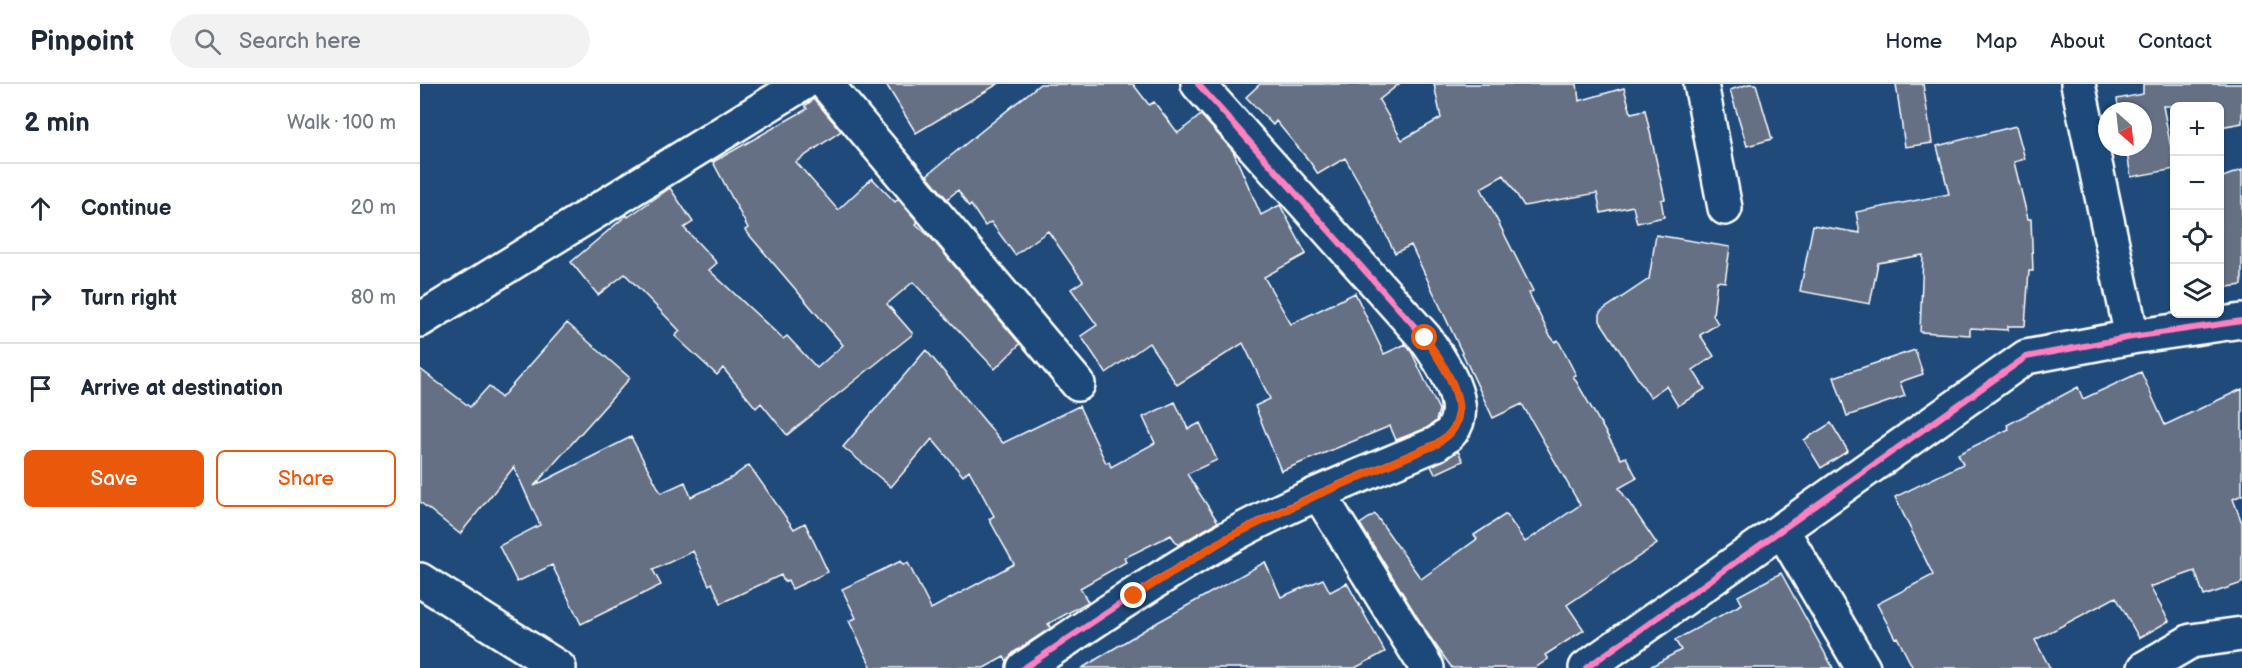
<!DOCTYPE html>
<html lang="en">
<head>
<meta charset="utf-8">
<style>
	body { margin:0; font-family:"Balsamiq Sans",sans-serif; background:#f2f2f3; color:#1f2937 }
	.controls { position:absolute; right:18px; top:18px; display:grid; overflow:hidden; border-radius:9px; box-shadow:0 2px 4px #0004 }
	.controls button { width:54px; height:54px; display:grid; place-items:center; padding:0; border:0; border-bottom:2px solid #e0e1e3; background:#fff; color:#1f2937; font:30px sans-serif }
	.compass { position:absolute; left:1678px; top:18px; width:54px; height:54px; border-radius:50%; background:#fff; box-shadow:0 2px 4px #0004; rotate:153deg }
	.stop { position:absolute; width:18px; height:18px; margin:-14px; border:4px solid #ea580c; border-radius:50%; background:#fff }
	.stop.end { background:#ea580c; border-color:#fff; box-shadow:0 2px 6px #0008 }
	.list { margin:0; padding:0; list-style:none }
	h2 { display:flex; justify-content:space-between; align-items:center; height:78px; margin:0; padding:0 24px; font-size:26px }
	h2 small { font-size:20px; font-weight:400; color:#747a83 }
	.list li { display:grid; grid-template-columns:39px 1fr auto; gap:18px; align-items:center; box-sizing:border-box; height:90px; padding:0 24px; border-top:2px solid #e0e1e3 }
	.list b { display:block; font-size:22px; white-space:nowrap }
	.list em { font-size:20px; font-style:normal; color:#747a83 }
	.actions { display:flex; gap:12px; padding:18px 24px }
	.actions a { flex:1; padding:14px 0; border:2px solid #ea580c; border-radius:9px; text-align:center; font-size:21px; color:#ea580c }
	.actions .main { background:#ea580c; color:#fff }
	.icon { flex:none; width:33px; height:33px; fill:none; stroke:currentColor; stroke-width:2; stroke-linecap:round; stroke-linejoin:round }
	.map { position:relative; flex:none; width:1822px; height:584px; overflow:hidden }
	header { display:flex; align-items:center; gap:36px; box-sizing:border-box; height:84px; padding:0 30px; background:#fff; border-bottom:2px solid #e0e1e3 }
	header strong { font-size:28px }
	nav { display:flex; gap:33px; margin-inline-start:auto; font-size:21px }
	.search { width:420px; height:54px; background:#f2f2f3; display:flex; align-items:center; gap:15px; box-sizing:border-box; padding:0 21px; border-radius:33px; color:#747a83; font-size:22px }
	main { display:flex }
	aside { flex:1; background:#fff }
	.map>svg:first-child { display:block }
	.building { fill:#657085; stroke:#fff; stroke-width:1.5 }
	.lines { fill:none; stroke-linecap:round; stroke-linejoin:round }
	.minor-casing { stroke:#fff; stroke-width:38 }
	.minor { stroke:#1f4a7a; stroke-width:33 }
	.cycleway-casing { stroke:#1f4a7a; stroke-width:10 }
	.cycleway { stroke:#ff80c0; stroke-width:6 }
	.route { stroke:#ea580c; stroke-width:8 }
</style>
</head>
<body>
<header>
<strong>Pinpoint</strong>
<div class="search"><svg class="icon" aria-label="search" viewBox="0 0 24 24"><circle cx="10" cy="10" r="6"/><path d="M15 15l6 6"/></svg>Search here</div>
<nav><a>Home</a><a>Map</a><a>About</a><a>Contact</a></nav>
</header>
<main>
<aside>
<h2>2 min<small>Walk · 100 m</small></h2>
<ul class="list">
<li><svg class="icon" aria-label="ahead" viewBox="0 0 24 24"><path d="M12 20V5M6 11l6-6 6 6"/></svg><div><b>Continue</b></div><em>20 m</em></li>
<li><svg class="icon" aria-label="right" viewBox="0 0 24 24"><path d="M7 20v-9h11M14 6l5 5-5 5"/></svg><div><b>Turn right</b></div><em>80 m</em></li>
<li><svg class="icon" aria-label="arrive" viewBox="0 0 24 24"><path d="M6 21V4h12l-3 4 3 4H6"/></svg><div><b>Arrive at destination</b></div></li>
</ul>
<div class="actions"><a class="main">Save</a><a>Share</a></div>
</aside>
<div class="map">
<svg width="1822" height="584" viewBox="0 0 1822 584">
	<rect width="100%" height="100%" fill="#1f4a7a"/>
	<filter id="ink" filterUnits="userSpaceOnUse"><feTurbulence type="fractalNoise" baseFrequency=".0167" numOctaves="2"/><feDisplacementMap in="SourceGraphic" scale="12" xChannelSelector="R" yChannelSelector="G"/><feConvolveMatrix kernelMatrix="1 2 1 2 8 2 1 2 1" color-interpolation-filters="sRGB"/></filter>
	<g filter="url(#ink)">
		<!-- building -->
		<path class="building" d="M466 0H578L496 49Z
			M620 0H713L729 21 734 18 758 49 781 31 813 67 841 131 860 121 886 170 844 193 871 240 935 209 964 270 986 260 992 269 1019 326 1016 337 1007 344 976 356 970 342 861 387 835 322 850 315 823 259 757 301 729 259 686 289 661 252 677 241 651 205 663 197 628 147 595 171 571 138 565 142 551 121 549 123 538 106 527 115 507 91Z
			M840 0H979L959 16 982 56 1021 34 1014 0H1157L1159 17 1204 4 1211 29 1225 26 1245 115 1241 116 1244 133 1217 139 1213 122 1181 129 1177 109 1104 122 1084 91 1061 104 1113 207 1109 209 1129 250 1135 258 1138 256 1156 291 1153 292 1201 375 1206 373 1217 394 1199 404 1237 460 1147 521 1164 546 1125 571 1128 575 1115 584H1032L1007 549 940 440 955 430 1001 495 1057 455 1054 451 1086 430 1105 458 1160 421 1102 320 1073 334 991 161 975 169 948 114 925 74 898 90 890 78 856 37 853 41 826 13Z
			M1329 0H1336L1352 55 1327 62 1310 6Z
			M1476 0H1503L1512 59 1485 63Z
			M1723 0H1822V39L1800 43V22H1743L1755 85 1711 93 1706 63H1723V27H1699L1697 15 1723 10Z
			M394 15 421 47 376 78 418 126 452 94 475 118 478 115 498 138 496 140 513 156 600 260 575 285 493 198 467 220 493 250 367 351 341 319 336 324 303 284 297 291 255 252 260 247 205 190 178 211 151 178 207 131 208 133 250 104 273 138 264 144 297 179 289 186 363 255 367 252 397 284 423 261 325 146 328 144 293 78 387 25 385 22Z
			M1596 42 1605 75 1594 78 1608 135H1611L1613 187H1609L1605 242H1588V246L1550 244V251L1500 248 1503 171 1458 179 1450 220 1380 207 1393 141 1440 149 1436 128 1529 110 1517 62Z
			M1822 86V201L1800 204V94Z
			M1236 151 1310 163 1305 198 1297 197 1293 231 1298 240 1280 251 1294 272 1273 286 1285 305 1258 322 1246 302 1230 313 1180 237V228L1229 195Z
			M147 239 210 294 114 402 211 353 241 409 265 398 271 413 311 394 329 381 374 445 385 439 408 488 372 505 368 496 364 498 361 491 301 519 292 499 289 501 273 467 233 486 241 501 161 540 132 481 97 498 79 462 120 441 94 383 40 450 0 418V285L50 323 69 302 81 314Z
			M506 266 583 359 659 322 686 379 689 378 691 383 735 359 723 333 755 318 768 345 780 339 797 376 767 390 798 438 758 461 751 451 704 474 706 478 660 504 668 518 628 540 631 544 594 568 587 577 584 573 564 584H452L429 537 436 534 422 505 481 477 483 481 488 479 511 525 594 480 569 435 574 432 549 386 543 392 512 355 471 403 423 363Z
			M1495 266 1503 290 1480 298 1485 312 1427 332 1414 293Z
			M1721 288 1745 341 1822 305V411L1813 415 1822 439V499L1784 512 1775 487 1730 503 1749 537 1719 554 1696 513 1615 556 1630 584H1493L1477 553 1475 554 1457 520 1513 491 1475 413 1543 380 1538 370 1589 345 1587 341 1658 303 1663 315Z
			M1411 339 1428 367 1401 384 1384 356Z
			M1038 367 1043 377 1015 390 1011 382Z
			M845 478 861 513 903 495 910 508 927 499 965 568 935 584H662L731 542Z
			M1361 489 1413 584H1228L1261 566 1255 556 1322 520 1318 512Z"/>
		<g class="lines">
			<!-- minor casing -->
			<g class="minor-casing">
				<path id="minor" d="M406 0 658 300
					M1281 0 1305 124
					M1658 0 1712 253
					M0 236 382 0
					M899 410 1007 584
					M1362 446 1443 584
					M0 496 139 584
					M604 584C670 540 735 495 804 456 871 418 945 390 1016 360 1021 356 1027 353 1031 348 1053 321 1021 277 1005 254L778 0
					M1166 584 1606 273 1712 253 1822 237
					M1725 584 1771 557 1822 550"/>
			</g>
			<!-- minor -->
			<use href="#minor" class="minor"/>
			<!-- cycleway casing -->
			<g class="cycleway-casing">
				<path id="cycleway" d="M604 584C670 540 735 495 804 456 871 418 945 390 1016 360 1021 356 1027 353 1031 348 1053 321 1021 277 1005 254L778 0
					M1166 584 1606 273 1712 253 1822 237"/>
			</g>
			<!-- cycleway -->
			<use href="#cycleway" class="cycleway"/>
		</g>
	</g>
	<g class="lines" filter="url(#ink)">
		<!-- route -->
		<path class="route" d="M714 512 805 455 899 410 1017 360C1021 356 1027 353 1031 348 1053 321 1021 277 1005 254"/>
	</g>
</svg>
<div class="controls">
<button>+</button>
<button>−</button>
<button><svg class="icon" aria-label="locate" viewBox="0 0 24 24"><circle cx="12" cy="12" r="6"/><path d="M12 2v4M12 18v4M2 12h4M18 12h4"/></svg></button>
<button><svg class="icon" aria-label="layers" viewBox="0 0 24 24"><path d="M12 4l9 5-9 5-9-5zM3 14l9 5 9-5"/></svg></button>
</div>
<svg class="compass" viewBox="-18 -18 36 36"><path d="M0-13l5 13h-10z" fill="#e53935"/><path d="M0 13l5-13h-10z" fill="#747a83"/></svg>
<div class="stop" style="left:1005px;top:254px"></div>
<div class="stop end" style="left:714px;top:512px"></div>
</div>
</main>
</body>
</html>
